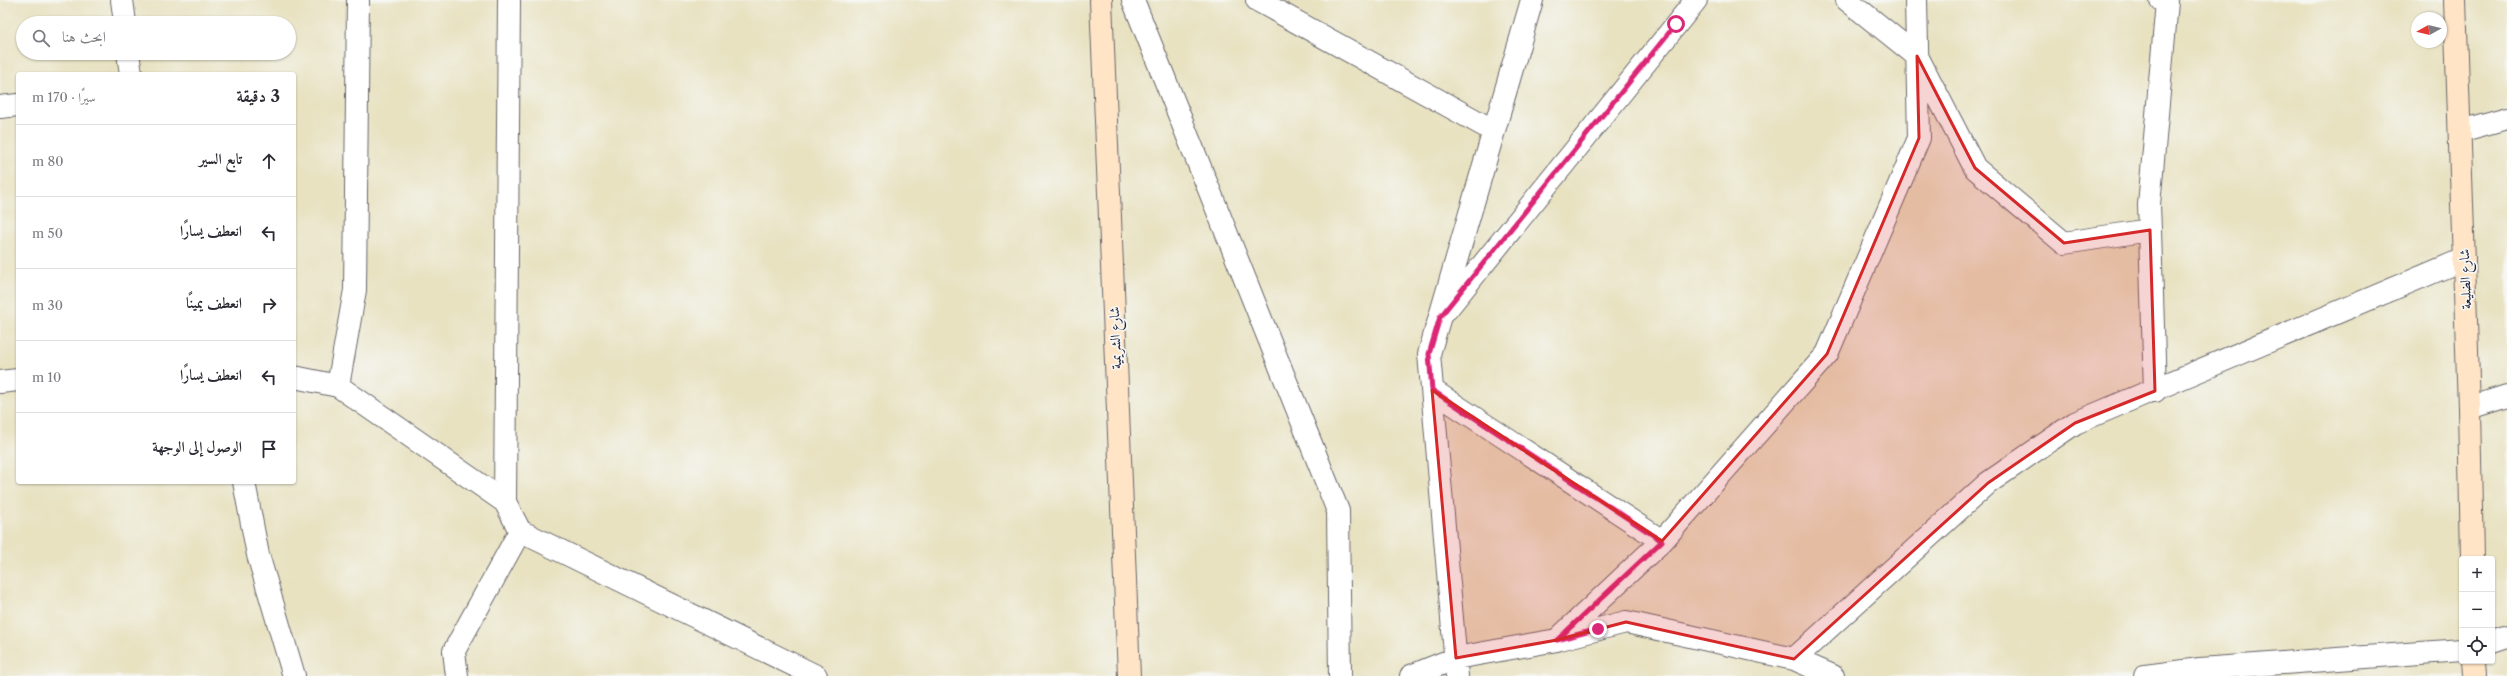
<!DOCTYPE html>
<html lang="ar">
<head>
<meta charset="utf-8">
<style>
	body { margin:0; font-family:"Libre Caslon Text",Amiri,serif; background:#f2f2f3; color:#2b2b33; direction:rtl }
	.controls { position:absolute; right:12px; bottom:12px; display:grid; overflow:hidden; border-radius:4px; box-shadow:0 1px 3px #0004 }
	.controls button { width:36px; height:36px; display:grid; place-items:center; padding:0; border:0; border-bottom:1px solid #e1e1e2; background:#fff; color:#2b2b33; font:20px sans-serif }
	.compass { position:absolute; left:2411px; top:12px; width:36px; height:36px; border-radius:50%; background:#fff; box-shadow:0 1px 3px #0004; rotate:262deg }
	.stop { position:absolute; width:12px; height:12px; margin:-9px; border:3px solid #db2777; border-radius:50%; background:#fff }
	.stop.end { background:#db2777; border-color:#fff; box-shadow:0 1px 4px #0008 }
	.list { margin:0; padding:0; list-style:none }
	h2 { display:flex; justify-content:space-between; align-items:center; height:52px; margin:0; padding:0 16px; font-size:17px }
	h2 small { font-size:13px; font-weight:400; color:#7c7c81 }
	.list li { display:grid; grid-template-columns:26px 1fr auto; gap:12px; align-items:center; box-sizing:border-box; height:72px; padding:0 16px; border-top:1px solid #e1e1e2 }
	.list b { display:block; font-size:15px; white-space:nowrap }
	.list em { font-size:13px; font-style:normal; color:#7c7c81 }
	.icon { flex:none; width:22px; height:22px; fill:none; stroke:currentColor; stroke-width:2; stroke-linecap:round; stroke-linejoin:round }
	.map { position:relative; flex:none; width:2507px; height:676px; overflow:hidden; direction:ltr }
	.search { position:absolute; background:#fff; box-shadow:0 1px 3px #0004; left:16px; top:16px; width:280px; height:44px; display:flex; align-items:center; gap:10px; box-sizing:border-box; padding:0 14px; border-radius:22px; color:#7c7c81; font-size:15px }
	.panel { position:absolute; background:#fff; box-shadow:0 1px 3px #0004; left:16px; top:72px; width:280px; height:412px; border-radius:4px; direction:rtl }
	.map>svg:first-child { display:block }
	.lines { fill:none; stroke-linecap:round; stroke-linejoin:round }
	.street-casing { stroke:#67656a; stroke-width:24 }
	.secondary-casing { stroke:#67656a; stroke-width:24 }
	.street { stroke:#fff; stroke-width:22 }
	.secondary { stroke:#ffe4c6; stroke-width:22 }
	.route { stroke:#db2777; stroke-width:5 }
	.marked { fill:#d62828; fill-opacity:0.2; stroke:#d62828; stroke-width:3; stroke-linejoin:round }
	.labels { text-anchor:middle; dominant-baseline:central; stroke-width:3.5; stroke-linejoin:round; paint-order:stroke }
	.street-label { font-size:14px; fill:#22223b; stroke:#f6f6f2 }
</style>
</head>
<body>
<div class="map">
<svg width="2507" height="676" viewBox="0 0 2507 676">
	<rect width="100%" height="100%" fill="#f6f6f2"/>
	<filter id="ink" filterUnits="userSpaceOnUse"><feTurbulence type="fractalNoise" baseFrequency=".025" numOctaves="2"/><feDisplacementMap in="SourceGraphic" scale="8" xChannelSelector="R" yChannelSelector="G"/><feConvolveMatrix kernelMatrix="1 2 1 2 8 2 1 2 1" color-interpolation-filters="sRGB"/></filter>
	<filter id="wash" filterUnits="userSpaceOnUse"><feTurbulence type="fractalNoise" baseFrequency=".012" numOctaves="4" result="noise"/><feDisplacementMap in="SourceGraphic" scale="16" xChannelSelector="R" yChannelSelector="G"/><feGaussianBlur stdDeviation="0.9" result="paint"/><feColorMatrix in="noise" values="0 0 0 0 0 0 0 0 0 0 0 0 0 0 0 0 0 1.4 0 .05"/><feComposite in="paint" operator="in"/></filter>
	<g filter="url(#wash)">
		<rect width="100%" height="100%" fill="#e8e2c1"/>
	</g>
	<g filter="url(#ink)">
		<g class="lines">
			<!-- street casing -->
			<g class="street-casing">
				<path id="street" d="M122 0 125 23
					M1133 0 1338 511 1340 676
					M1257 0 1494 131
					M1847 0 1917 56 1975 168 2064 243 2150 230 2155 391
					M128 53 131 74
					M0 107 18 105
					M2460 131 2507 118
					M2150 230 2149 205 2167 2 2161 0
					M1447 309 1696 0
					M294 377 338 386 505 502 520 531 816 676
					M0 382 18 380
					M338 386 355 290 358 0
					M1432 390 1662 541
					M2469 408 2507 396
					M244 482 258 555 294 676
					M505 502 509 0
					M1560 639 1626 622 1794 659 1833 676
					M2492 642 2507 637
					M1794 659 1988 483 2075 423 2464 259
					M457 676 454 651 520 531
					M1411 676 1456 658 1557 640 1662 541 1827 354 1919 138 1916 0
					M1457 676 1429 354 1532 0
					M2145 676 2200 669 2462 650"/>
			</g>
			<!-- secondary casing -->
			<g class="secondary-casing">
				<path id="secondary" d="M1101 0 1129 676
					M2455 0 2469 408 2472 559
					M2473 661 2474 676"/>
			</g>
			<!-- street -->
			<use href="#street" class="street"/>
			<!-- secondary -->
			<use href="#secondary" class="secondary"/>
		</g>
	</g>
	<g class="lines" filter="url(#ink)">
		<!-- route -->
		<path class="route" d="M1598 629 1557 640 1662 541 1432 390 1429 354 1440 317 1676 24"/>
	</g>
	<!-- marked area -->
	<path class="marked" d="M1917 56 1975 168 2064 243 2150 230 2155 391 2075 423 1988 483 1794 659 1626 622 1557 640 1456 658 1432 390 1662 541 1827 354 1919 138Z"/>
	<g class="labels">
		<!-- street labels -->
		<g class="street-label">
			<text transform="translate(2465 279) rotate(-92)">شارع الضليعة</text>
			<text transform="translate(1115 338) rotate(-92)">شارع الشريمية</text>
		</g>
	</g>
</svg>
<div class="controls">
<button>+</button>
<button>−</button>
<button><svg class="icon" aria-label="locate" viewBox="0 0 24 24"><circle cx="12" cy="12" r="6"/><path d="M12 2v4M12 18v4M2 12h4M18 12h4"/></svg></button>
</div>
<svg class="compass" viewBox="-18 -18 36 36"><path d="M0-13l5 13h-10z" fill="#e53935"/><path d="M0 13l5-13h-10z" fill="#7c7c81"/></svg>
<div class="stop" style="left:1676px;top:24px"></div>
<div class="stop end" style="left:1598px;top:629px"></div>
<div class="search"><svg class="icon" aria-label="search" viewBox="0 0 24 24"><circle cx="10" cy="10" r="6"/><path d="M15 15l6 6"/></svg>ابحث هنا</div>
<section class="panel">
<h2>3 دقيقة<small>سيرًا · 170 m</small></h2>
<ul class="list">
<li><svg class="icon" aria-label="ahead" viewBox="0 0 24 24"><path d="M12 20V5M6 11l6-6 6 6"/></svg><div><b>تابع السير</b></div><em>80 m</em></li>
<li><svg class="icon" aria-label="left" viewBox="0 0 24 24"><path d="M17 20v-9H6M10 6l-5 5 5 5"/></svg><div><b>انعطف يسارًا</b></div><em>50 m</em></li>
<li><svg class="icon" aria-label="right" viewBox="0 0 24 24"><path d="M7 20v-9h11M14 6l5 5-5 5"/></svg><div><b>انعطف يمينًا</b></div><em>30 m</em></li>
<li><svg class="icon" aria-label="left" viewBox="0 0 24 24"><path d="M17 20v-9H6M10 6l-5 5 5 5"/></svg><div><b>انعطف يسارًا</b></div><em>10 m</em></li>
<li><svg class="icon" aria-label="arrive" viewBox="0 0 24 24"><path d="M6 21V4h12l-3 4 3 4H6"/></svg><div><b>الوصول إلى الوجهة</b></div></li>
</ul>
</section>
</div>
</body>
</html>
